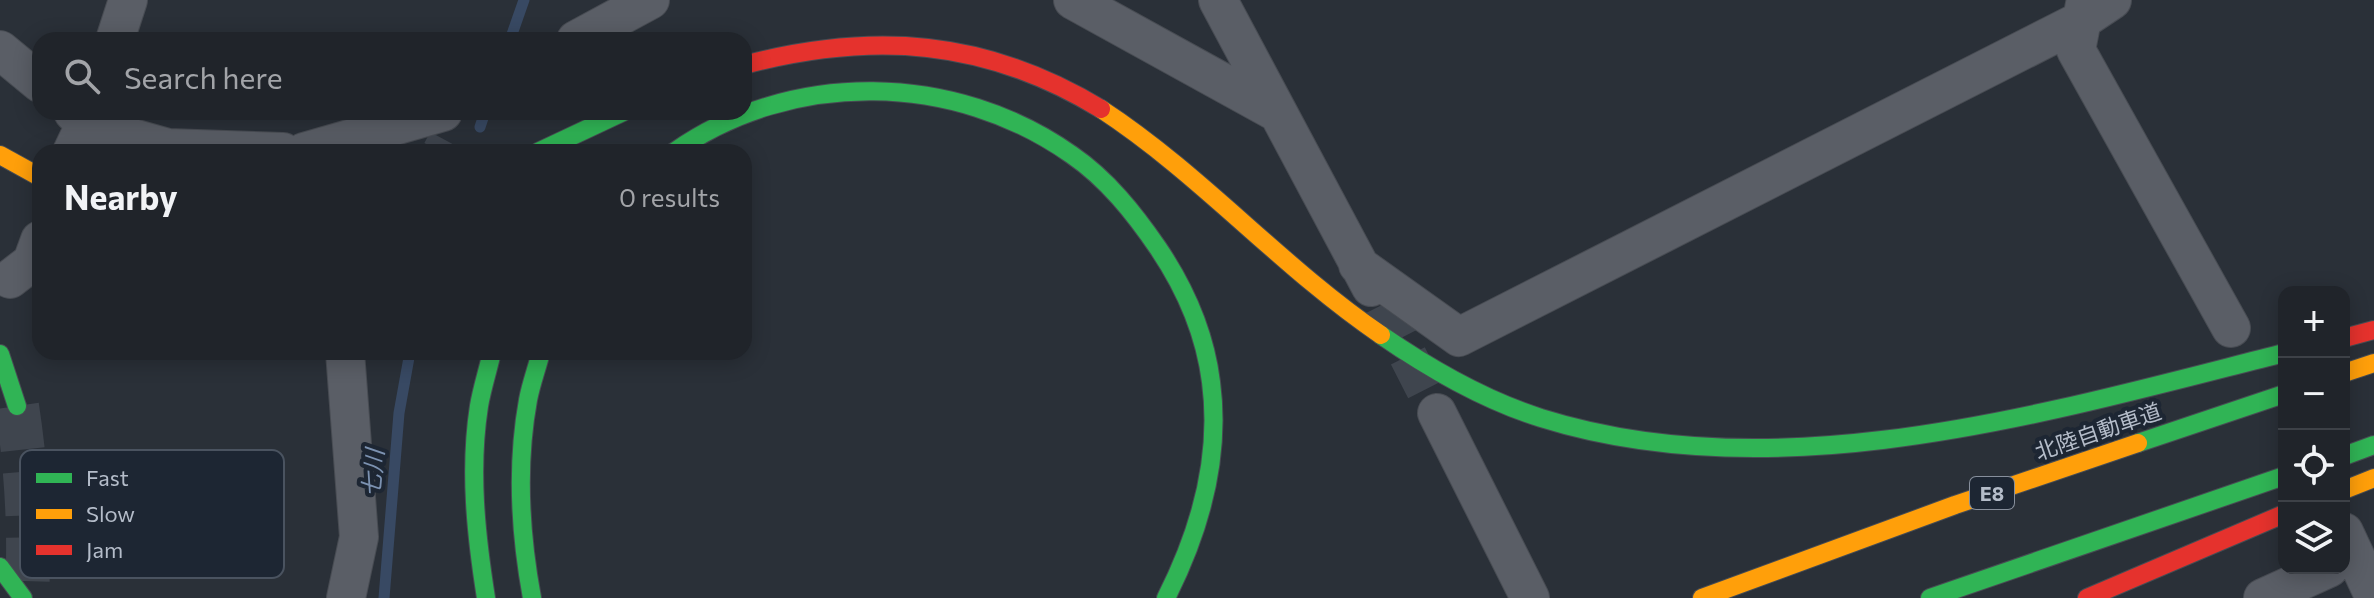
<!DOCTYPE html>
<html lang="en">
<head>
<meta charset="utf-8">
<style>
	body { margin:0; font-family:Commissioner,"Noto Sans JP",sans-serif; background:#282c32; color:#f1f3f6 }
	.controls { position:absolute; right:24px; bottom:24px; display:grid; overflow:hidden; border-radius:16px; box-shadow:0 4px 20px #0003 }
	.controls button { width:72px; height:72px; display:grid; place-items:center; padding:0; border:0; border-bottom:2px solid #3d4147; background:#20242a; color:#f1f3f6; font:40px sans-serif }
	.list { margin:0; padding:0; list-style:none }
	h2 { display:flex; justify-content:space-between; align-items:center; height:104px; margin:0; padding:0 32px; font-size:34px }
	h2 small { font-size:26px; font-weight:400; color:#a2a4a8 }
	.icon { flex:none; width:44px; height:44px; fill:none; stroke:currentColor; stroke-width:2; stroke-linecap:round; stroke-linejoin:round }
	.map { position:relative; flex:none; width:2374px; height:598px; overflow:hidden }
	.search { position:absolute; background:#20242a; box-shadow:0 4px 20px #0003; left:32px; top:32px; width:720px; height:88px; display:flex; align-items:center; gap:20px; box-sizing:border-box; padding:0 28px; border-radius:24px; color:#a2a4a8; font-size:30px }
	.panel { position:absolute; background:#20242a; box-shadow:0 4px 20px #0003; left:32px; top:144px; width:720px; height:216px; border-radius:24px }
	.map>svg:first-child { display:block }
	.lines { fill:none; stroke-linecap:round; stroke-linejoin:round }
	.stream { stroke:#384963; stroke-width:11 }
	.street-tunnel { stroke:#3f454e; stroke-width:38; stroke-dasharray:38 19; stroke-linecap:butt }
	.highway-tunnel { stroke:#3f454e; stroke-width:44; stroke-dasharray:44 22; stroke-linecap:butt }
	.street-casing { stroke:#484c53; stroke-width:40 }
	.fast-casing { stroke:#474c53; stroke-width:20 }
	.slow-casing { stroke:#474c53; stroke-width:20 }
	.jam-casing { stroke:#474c53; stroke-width:20 }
	.street { stroke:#5a5e66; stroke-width:38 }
	.fast { stroke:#30b455; stroke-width:18 }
	.slow { stroke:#ff9f0a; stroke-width:18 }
	.jam { stroke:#e5322d; stroke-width:18 }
	.labels { text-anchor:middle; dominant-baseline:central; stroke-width:8; stroke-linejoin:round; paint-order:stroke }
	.shield { fill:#1d2633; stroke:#878f9c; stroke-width:2 }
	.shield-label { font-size:20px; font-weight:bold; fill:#b4bcc9 }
	.street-label { font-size:22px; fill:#b4bcc9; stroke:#1d2633 }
	.water-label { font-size:24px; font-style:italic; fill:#7c92b1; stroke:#1d2633 }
	.key { fill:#1d2633; stroke:#4a5360; stroke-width:2 }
	.key-label { font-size:22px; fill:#b4bcc9 }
</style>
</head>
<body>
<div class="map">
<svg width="2374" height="598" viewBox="0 0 2374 598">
	<rect width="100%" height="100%" fill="#2a3038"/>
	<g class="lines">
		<!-- stream -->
		<path class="stream" d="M510 40 524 0
			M480 127 485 112
			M384 598 399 413 410 352"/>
		<!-- street-tunnel -->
		<path class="street-tunnel" d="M441 152 447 141
			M1382 305 1437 413"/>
		<!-- highway-tunnel -->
		<path class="highway-tunnel" d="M17 406C27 472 30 531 27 598"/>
		<!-- street casing -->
		<g class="street-casing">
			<path id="street" d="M1073 0 1278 113
				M1218 0 1371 287
				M2085 4 2076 50 2231 328
				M115 40 128 0
				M576 40 650 0
				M0 50 40 83
				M73 112 87 125 168 148 283 152
				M72 152 91 112
				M304 152 443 112
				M1358 265 1459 337 2082 20 2112 0
				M10 279 32 262 40 240
				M345 352 359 537 346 598
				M1437 413 1530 598
				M2344 532 2374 596
				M2263 598 2329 568"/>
		</g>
		<!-- fast casing -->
		<g class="fast-casing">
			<path id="fast" d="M538 152 623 112
				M674 152C792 69 955 72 1072 155 1107 179 1134 213 1158 248 1185 288 1205 334 1211 382 1221 457 1200 531 1166 598
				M1381 335C1430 369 1484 400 1541 418 1780 493 2050 412 2284 353
				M0 354 17 406
				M2138 443 2284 394
				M2344 456 2374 445
				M0 567 23 598
				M486 598C476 535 469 470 479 406 482 388 488 370 492 352
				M532 598C520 533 516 466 528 400 531 384 537 368 541 352
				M1930 598 2284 476"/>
		</g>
		<!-- slow casing -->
		<g class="slow-casing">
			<path id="slow" d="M1101 109C1202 175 1281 267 1381 335
				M0 155 40 177
				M2344 373 2374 363
				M2344 490 2374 478
				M1702 598 1955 505 2138 443"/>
		</g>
		<!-- jam casing -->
		<g class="jam-casing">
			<path id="jam" d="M744 65C873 31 986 39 1101 109
				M2344 338 2374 330
				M2087 598 2284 514"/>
		</g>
		<!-- street -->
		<use href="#street" class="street"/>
		<!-- fast -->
		<use href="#fast" class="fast"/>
		<!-- slow -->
		<use href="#slow" class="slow"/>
		<!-- jam -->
		<use href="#jam" class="jam"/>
	</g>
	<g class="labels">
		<!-- shield labels -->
		<rect class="shield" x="1970" y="477" width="44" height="32" rx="6"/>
		<g class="shield-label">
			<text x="1992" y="493">E8</text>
		</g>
		<!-- street labels -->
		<g class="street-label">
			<text transform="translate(2098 431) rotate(-19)">北陸自動車道</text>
		</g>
		<!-- water labels -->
		<g class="water-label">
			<text transform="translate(372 473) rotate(-85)">七川</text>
		</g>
	</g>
	<!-- legend -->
	<rect x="20" y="450" width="264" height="128" rx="12" class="key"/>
	<rect x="36" y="473" width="36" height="10" fill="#30b455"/>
	<rect x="36" y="509" width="36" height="10" fill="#ff9f0a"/>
	<rect x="36" y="545" width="36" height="10" fill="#e5322d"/>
	<g class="key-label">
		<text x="86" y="486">Fast</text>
		<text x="86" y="522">Slow</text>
		<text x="86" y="558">Jam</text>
	</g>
</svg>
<div class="controls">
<button>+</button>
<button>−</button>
<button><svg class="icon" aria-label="locate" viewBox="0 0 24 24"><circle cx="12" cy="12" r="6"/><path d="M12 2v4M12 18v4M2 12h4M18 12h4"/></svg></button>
<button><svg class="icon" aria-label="layers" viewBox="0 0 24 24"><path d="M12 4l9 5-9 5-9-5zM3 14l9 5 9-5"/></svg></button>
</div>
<div class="search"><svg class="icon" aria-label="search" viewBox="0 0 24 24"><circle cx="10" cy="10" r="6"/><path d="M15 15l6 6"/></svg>Search here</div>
<section class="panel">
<h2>Nearby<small>0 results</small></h2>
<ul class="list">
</ul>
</section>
</div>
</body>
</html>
